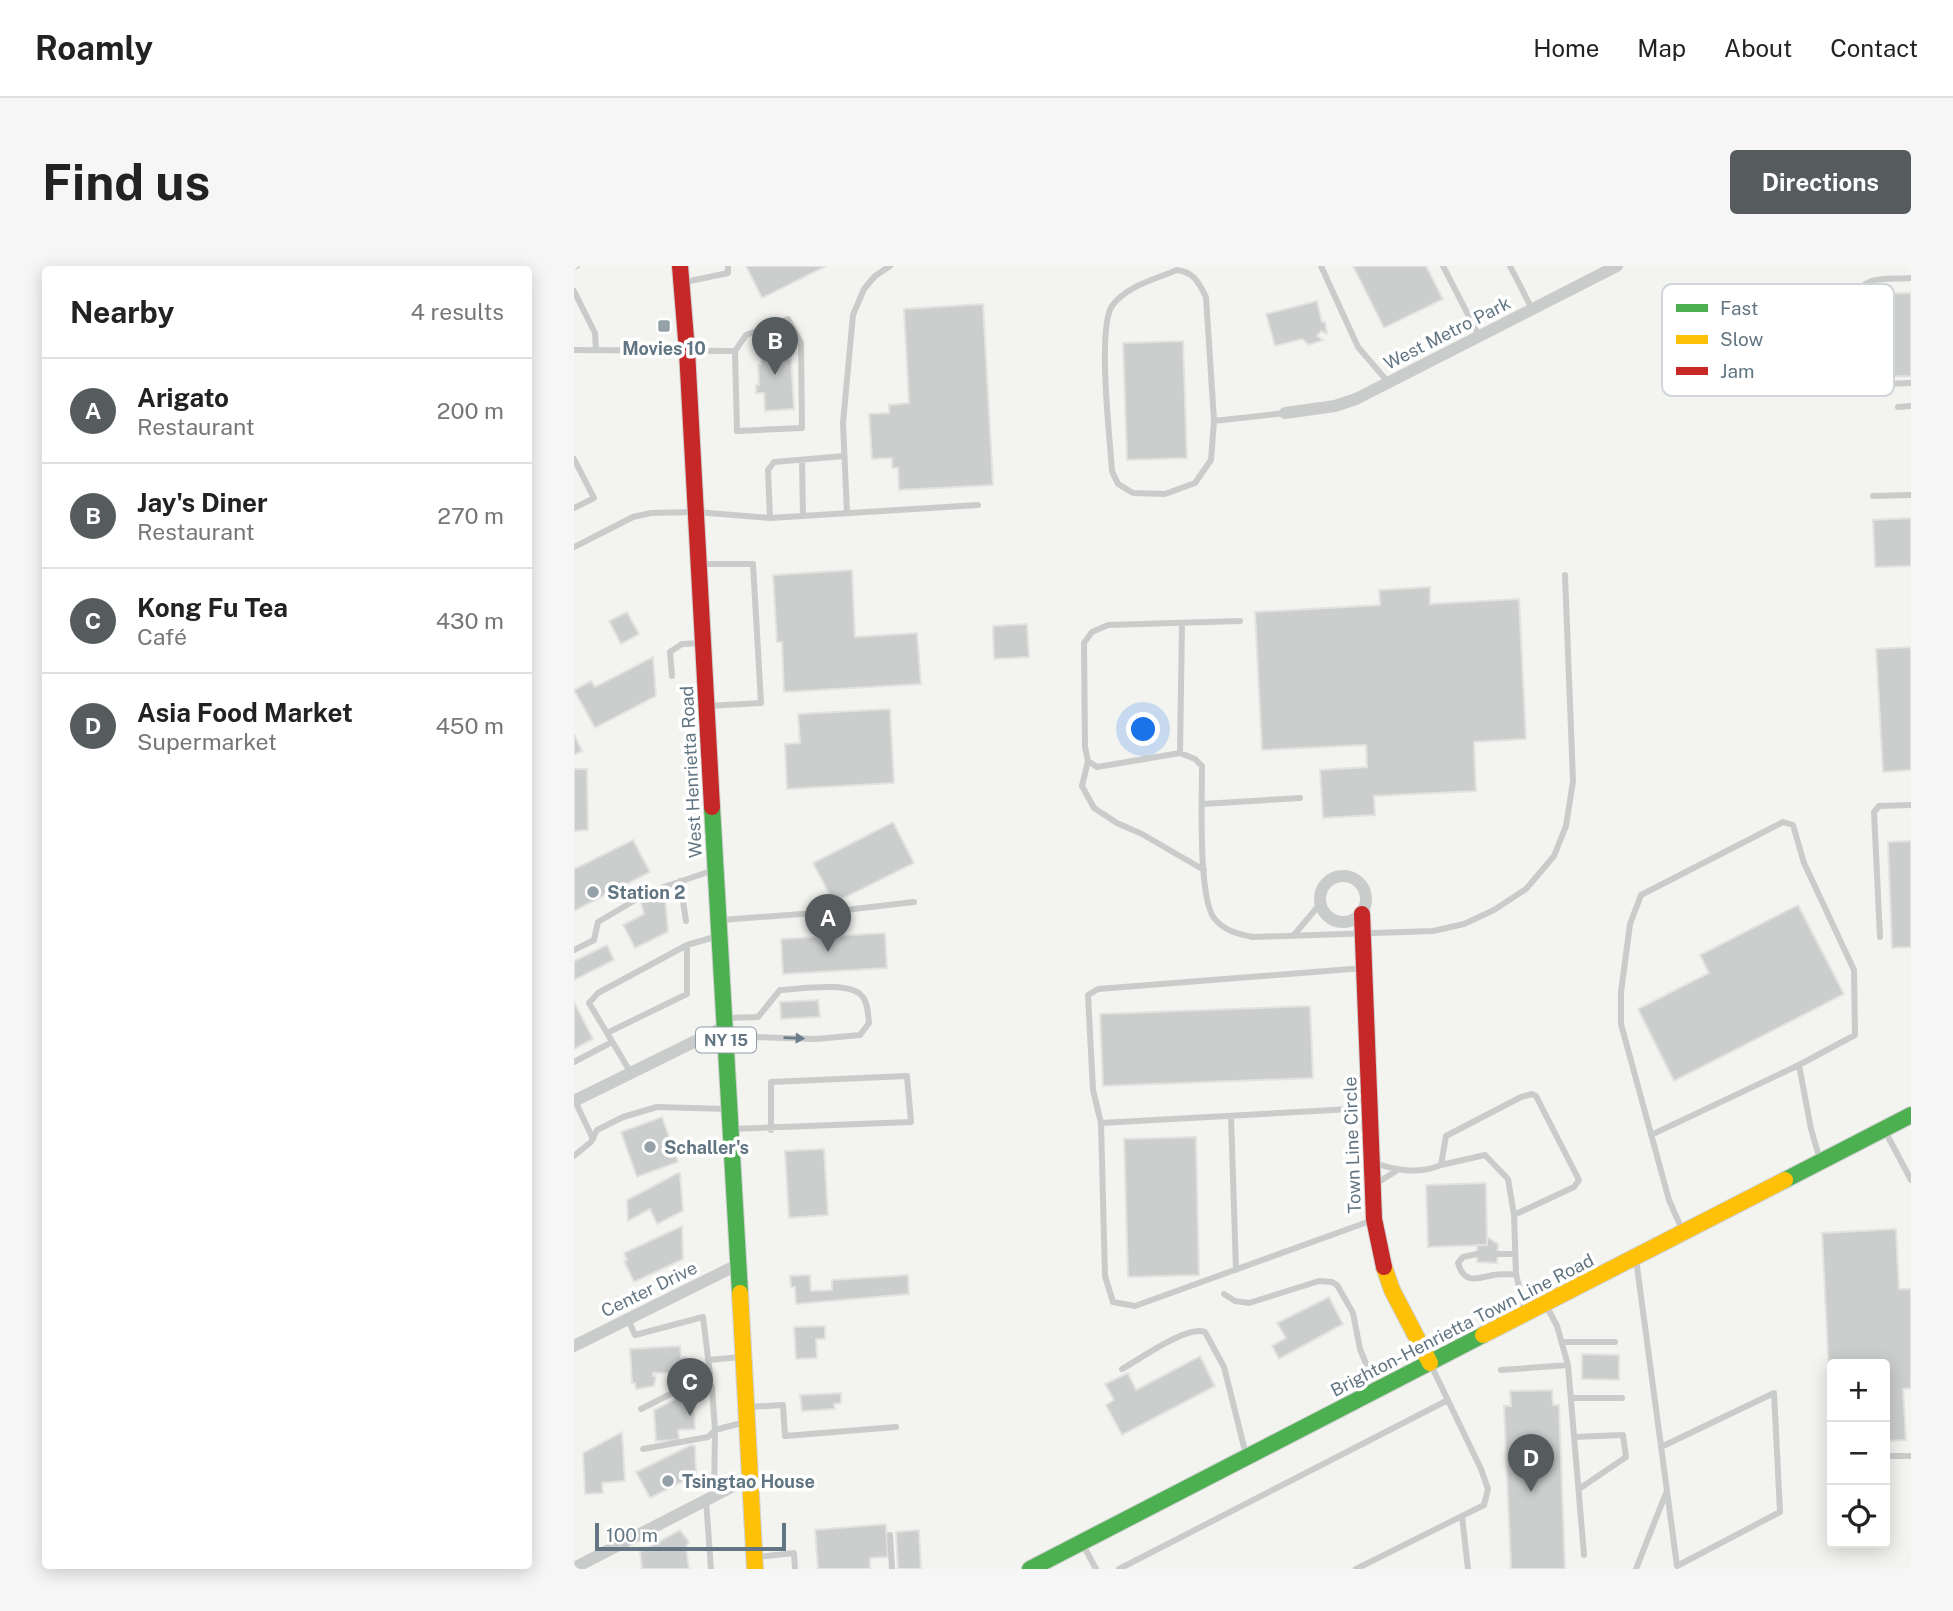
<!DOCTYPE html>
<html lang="en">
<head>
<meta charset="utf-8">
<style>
	body { margin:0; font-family:"Public Sans",sans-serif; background:#f6f6f6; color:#222 }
	.controls { position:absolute; right:21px; bottom:21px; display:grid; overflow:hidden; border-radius:7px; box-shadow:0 4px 18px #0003 }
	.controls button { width:63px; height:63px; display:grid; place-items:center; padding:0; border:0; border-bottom:2px solid #e0e0e0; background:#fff; color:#222; font:35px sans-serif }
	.scale { position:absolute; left:21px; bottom:18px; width:191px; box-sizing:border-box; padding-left:7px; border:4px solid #627582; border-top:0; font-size:19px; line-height:24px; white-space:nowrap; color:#627582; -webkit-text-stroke:5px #fff; paint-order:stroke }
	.you { position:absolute; left:570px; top:464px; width:24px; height:24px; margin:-18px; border:5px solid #fff; border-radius:50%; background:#1a73e8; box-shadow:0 0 0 10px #1a73e833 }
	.badge { display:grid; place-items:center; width:46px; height:46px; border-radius:50%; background:#565b5e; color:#fff; font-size:23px; font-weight:700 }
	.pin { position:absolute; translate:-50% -58px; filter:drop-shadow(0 2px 4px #0008) }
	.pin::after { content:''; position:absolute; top:37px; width:24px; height:21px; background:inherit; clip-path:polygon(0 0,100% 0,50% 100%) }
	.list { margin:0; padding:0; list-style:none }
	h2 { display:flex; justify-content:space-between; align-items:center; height:91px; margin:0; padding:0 28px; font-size:30px }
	h2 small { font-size:23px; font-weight:400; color:#767676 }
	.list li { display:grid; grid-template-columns:46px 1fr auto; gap:21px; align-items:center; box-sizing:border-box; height:105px; padding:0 28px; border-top:2px solid #e0e0e0 }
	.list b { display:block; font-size:26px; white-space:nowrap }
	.list p { margin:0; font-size:23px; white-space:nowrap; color:#767676 }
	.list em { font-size:23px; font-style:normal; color:#767676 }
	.icon { flex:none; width:38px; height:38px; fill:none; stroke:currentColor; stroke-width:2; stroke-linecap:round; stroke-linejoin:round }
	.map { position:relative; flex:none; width:1337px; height:1303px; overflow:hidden; border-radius:7px }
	header { display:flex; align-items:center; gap:42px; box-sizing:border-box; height:98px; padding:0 35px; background:#fff; border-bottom:2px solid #e0e0e0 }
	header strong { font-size:33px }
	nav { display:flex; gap:38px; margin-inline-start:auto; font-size:24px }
	.intro { display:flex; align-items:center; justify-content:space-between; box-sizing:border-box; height:168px; padding:0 42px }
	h1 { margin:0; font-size:49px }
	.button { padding:18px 32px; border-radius:7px; background:#565b5e; color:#fff; font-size:24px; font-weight:700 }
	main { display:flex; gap:42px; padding:0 42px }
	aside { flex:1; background:#fff; border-radius:7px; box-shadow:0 4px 18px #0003 }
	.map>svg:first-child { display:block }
	.building { fill:#cccece; stroke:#e2e2e1; stroke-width:2 }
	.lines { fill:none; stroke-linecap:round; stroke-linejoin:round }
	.fast-casing { stroke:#cfd1d0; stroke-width:18 }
	.slow-casing { stroke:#cfd1d0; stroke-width:18 }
	.jam-casing { stroke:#cfd1d0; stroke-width:18 }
	.lane { stroke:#cacccc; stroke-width:6 }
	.street { stroke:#cacccc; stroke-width:12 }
	.fast { stroke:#4caf50; stroke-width:16 }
	.slow { stroke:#ffc107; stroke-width:16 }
	.jam { stroke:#c62828; stroke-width:16 }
	.oneway { fill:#6c7e89 }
	.poi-dot { fill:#95a1a8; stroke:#fff; stroke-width:2.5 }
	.labels { text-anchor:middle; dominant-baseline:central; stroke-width:7; stroke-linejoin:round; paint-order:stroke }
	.shield { fill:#fff; stroke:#919ea8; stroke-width:2 }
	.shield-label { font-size:16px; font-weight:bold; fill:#627582 }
	.street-label { font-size:18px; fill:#627582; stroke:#fff }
	.poi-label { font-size:18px; font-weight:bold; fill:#627582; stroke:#fff; text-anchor:start }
	.key { fill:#fff; stroke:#d0d6da; stroke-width:2 }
	.key-label { font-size:19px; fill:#627582 }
</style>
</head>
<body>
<header>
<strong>Roamly</strong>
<nav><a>Home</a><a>Map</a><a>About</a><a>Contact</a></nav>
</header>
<div class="intro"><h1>Find us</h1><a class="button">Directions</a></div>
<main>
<aside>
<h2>Nearby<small>4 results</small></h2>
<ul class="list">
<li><span class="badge">A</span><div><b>Arigato</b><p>Restaurant</p></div><em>200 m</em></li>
<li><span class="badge">B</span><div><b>Jay's Diner</b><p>Restaurant</p></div><em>270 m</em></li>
<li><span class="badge">C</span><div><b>Kong Fu Tea</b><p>Café</p></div><em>430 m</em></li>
<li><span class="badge">D</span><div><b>Asia Food Market</b><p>Supermarket</p></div><em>450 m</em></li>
</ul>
</aside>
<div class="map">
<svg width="1337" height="1303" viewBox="0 0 1337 1303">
	<rect width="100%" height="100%" fill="#f3f3f0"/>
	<!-- building -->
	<path class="building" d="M172 0H252L188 32Z
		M779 0H852L869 33 810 62Z
		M1337 27V110L1295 111 1293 28Z
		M743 35 748 56H751L753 68 747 65 743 70 749 74 735 79 728 73 701 80 692 48Z
		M409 38 419 219 325 224 324 202H318V192L298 193 295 148 315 147V139L335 137 330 43Z
		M609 75 613 192 553 194 549 77Z
		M210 84 211 93 217 92 220 143 191 145 190 127H182V119H185L184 98H187V86Z
		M1337 252V300L1301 301 1299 254Z
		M278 304 281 371 343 367 347 418 210 426 208 376H203L199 309Z
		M856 321V338L945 333 952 473 900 476 902 525 800 530 801 549 749 552 746 504 793 501 792 479 688 484 681 346 806 339 805 324Z
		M53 346 65 368 47 378 35 355Z
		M453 358 455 391 420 393 419 360Z
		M1337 381V504L1309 506 1302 383Z
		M79 391 82 430 21 462 0 424 17 415 21 421Z
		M316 443 320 517 213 523 211 478 226 477 224 448Z
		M0 468 8 485 0 489Z
		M0 503H13L14 564 0 565Z
		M319 556 340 597 260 637 239 597Z
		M59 574 76 606 0 645V603Z
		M1337 575V681L1318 682 1314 576Z
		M91 630 94 666 61 682 49 659 70 648 67 637 78 631Z
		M1224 639 1270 728 1100 815 1064 743 1135 707 1126 689Z
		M311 667 313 702 209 708 207 673Z
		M33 679 40 694 0 714V695Z
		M244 734 246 751 207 753 206 736Z
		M0 736 19 773 0 783Z
		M736 740 739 812 529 820 526 748Z
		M88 851 104 896 63 911 47 866Z
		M622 871 625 1009 554 1011 550 873Z
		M250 883 254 949 215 952 211 885Z
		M104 907H106L109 945 83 958 76 943 54 955 53 934Z
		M912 917 913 979 854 981 852 919Z
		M108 960 109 993 60 1016 50 995 53 994 50 987Z
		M1322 963 1325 1023H1337V1122L1329 1123 1332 1174 1311 1175V1098H1258V1171L1248 967Z
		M913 971 924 978 923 997 903 996V979H913Z
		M236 1009 237 1025 258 1024V1014L334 1009 335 1028 222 1038 221 1021H217L216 1010Z
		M755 1031 769 1058 705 1093 698 1080 712 1072 703 1057Z
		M251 1060V1073H242L243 1092 222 1093 220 1061Z
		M106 1080 107 1091H112V1095H115L113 1107H79V1110H82L80 1120 62 1123 61 1117H58L56 1083Z
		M1008 1088 1045 1089V1114L1008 1113Z
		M626 1090 641 1120 548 1169 532 1139 540 1134 531 1118 554 1107 562 1124Z
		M119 1124 121 1163 104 1164 105 1174 82 1175 80 1144Z
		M978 1124 979 1139H985L991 1303H937L930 1140H937L936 1125Z
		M267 1127V1137L260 1138 261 1143 228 1145 226 1129Z
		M48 1166 51 1215 28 1217 29 1227 11 1228 9 1187Z
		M117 1179 121 1180 122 1209 76 1232 62 1206Z
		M312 1258 314 1291 296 1292V1303H244L241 1264Z
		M106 1264 115 1276 112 1281 115 1303H68L66 1286Z
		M345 1264 347 1303H324L322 1266Z"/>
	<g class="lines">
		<!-- fast casing -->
		<g class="fast-casing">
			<path id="fast" d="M138 541 166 1027
				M1211 914 1337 849
				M456 1303 909 1069"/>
		</g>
		<!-- slow casing -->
		<g class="slow-casing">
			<path id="slow" d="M810 1001 818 1024 856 1097
				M166 1027 181 1303
				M909 1069 1211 914"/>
		</g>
		<!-- jam casing -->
		<g class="jam-casing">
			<path id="jam" d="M106 0 113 85 138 541
				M788 648 800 953 810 1001"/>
		</g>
		<!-- lane -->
		<path class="lane" d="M747 0 784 81 814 116
			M869 0 905 70
			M936 0 958 43
			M0 1 3 0
			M603 4C620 6 625 17 632 31L640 155 637 194 621 217 591 228 559 227 544 218 538 205C536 173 523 63 538 40 552 20 582 13 603 4Z
			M1337 12C1314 14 1288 7 1281 34L1287 116 1291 119 1337 117
			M111 16 154 7V0
			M0 25 21 67 22 84
			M0 84 161 85 172 69 214 53 227 77 228 162 163 165 161 85
			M1324 141 1337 140
			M640 155 711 147
			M0 193 20 232 0 242
			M228 194 229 250
			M1299 230 1337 229
			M273 247 269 157 279 49 290 23 301 10 316 0
			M196 252 194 204 200 196 270 190
			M0 281 59 251 77 247 122 246 196 252 404 239
			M127 298H179L187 437 134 440
			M666 355 534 359 518 366 510 377 511 481 514 495 523 501 606 487 621 493 628 500C628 532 624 630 640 652 650 665 664 668 679 671L859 665 890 658 920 644 952 623 980 590 992 560 999 515 991 309
			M98 410 96 386 108 378 127 377
			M606 487 608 357
			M514 495 508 520 520 542 543 557 568 568 630 604
			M629 538 726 532
			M106 615 112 655
			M147 654 254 646 340 636
			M720 669 746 638
			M1306 671 1300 546 1305 540 1337 539
			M0 684 20 674 24 656 75 626 140 604
			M790 702 524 723 514 729 519 824 527 857 531 1010 539 1036 561 1040 799 954
			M152 752 184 751 206 724C226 723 276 715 288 730 294 736 294 749 295 757L286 769 242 773 182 771 154 775
			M33 767 113 728V679
			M0 796 38 776
			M57 807 15 737 24 727 113 679 144 670
			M1 835 19 873
			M657 850 662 1004
			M527 857 794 842
			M159 863 337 856 333 810 197 816V864
			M1311 865 1337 914
			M1077 869 1225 799
			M0 890 17 876 23 864 49 851 83 841 153 843
			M798 896C820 904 844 909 867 899L872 870 947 831 958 828 962 830 1005 914 1000 921 940 949 942 1008 951 1046
			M867 899 911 889 934 913 940 949
			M800 919 822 905
			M1109 966 1095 934 1047 758V726L1056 658 1067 629 1209 556 1219 559 1230 597 1280 704 1281 769 1225 799 1237 863 1246 894
			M903 988 889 991 884 997C890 1018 902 1013 919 1009 927 1008 934 1008 942 1008
			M923 988H941
			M1062 993 1103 1300 1206 1246 1200 1127 1087 1181
			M650 1028 661 1035 675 1037 745 1015 758 1016 763 1019 779 1047 786 1083 802 1122
			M972 1039 983 1060 994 1099 1010 1289
			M54 1053 61 1069 129 1051 136 1108 67 1143
			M989 1076H1041
			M134 1094 167 1091
			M548 1103C566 1093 613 1059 631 1066L650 1101 672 1189
			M927 1104 994 1099
			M138 1121 141 1164 140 1230
			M997 1132H1048
			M174 1141 209 1139 211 1170 322 1161
			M1000 1171 1049 1169 1052 1191 1005 1223
			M69 1183 134 1171 141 1164 171 1156
			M1311 1190H1337
			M132 1234 137 1303
			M888 1250 894 1303
			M316 1269 318 1303
			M508 1277 522 1303
			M183 1291 220 1287 221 1303
			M545 1303 874 1134
			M782 1303 910 1239 914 1223 907 1203 857 1099
			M1062 1303 1092 1227"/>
		<!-- street -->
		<path class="street" d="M711 147 761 140 782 133 1043 0
			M746 633a23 23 0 1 1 46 0a23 23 0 1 1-46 0Z
			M0 835 152 760
			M0 1080 165 998
			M0 1302 175 1212"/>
		<!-- fast -->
		<use href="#fast" class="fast"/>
		<!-- slow -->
		<use href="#slow" class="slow"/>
		<!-- jam -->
		<use href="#jam" class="jam"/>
	</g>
	<!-- one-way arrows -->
	<defs><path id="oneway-solid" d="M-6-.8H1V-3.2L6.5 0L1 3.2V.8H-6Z" transform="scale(1.75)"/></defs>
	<use class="oneway" href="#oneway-solid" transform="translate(220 772) rotate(2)"/>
	<!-- markers -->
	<g class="poi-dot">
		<rect x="83" y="53" width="14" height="14" rx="3.5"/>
		<circle cx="19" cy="626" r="7"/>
		<circle cx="76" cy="881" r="7"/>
		<circle cx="94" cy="1215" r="7"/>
	</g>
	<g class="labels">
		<!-- shield labels -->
		<rect class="shield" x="122" y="761.5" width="60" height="25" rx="5"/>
		<g class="shield-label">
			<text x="152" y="774">NY 15</text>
		</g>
		<!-- street labels -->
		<g class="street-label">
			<text transform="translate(873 67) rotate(-27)">West Metro Park</text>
			<text transform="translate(117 506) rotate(-93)">West Henrietta Road</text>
			<text transform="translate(778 879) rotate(-92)">Town Line Circle</text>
			<text transform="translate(75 1023) rotate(-26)">Center Drive</text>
			<text transform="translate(888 1059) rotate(-27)">Brighton-Henrietta Town Line Road</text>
		</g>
		<!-- poi labels -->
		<g class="poi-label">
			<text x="90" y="82" text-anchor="middle">Movies 10</text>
			<text x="33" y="626">Station 2</text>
			<text x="90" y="881">Schaller's</text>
			<text x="108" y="1215">Tsingtao House</text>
		</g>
	</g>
	<!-- legend -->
	<rect x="1088" y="18" width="232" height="112" rx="10" class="key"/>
	<rect x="1102" y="38" width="32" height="8" fill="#4caf50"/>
	<rect x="1102" y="69" width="32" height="9" fill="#ffc107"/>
	<rect x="1102" y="101" width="32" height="8" fill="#c62828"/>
	<g class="key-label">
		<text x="1146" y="49">Fast</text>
		<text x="1146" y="80">Slow</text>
		<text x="1146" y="112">Jam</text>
	</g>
</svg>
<div class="controls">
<button>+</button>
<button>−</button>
<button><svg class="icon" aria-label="locate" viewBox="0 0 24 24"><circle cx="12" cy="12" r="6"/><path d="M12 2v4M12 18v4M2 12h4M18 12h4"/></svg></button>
</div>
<div class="scale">100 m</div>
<div class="you"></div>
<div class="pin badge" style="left:254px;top:686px">A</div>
<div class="pin badge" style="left:201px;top:109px">B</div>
<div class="pin badge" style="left:116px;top:1150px">C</div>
<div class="pin badge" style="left:957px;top:1226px">D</div>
</div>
</main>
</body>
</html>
